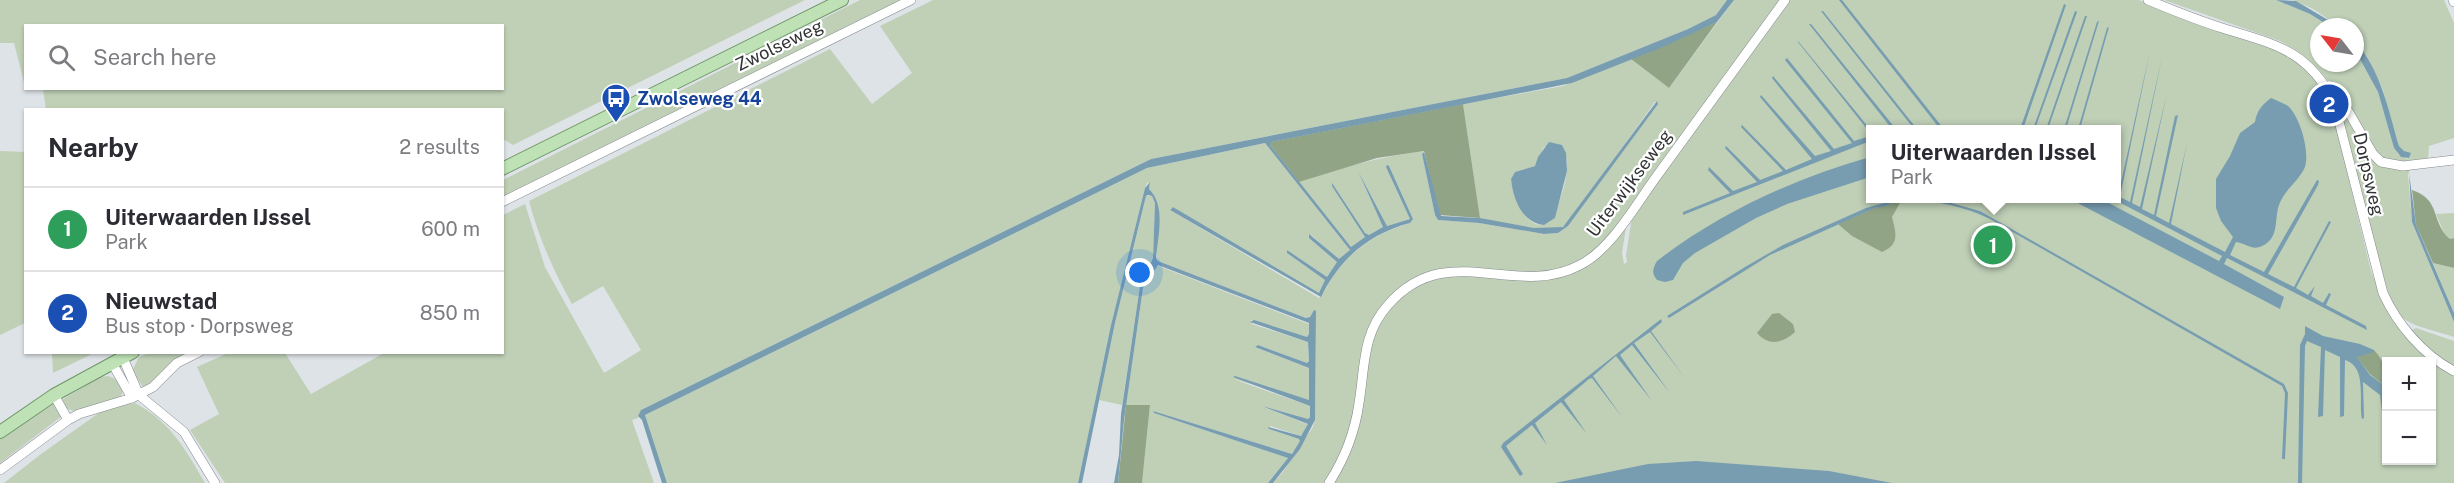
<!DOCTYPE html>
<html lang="en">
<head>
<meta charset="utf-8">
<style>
	body { margin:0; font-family:"Public Sans",sans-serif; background:#f2f2f3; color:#2b2b33 }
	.controls { position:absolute; right:18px; bottom:18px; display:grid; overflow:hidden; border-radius:0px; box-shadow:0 2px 4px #0004 }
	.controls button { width:54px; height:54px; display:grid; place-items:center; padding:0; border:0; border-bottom:2px solid #e1e1e2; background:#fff; color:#2b2b33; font:30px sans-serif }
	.compass { position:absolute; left:2310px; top:18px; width:54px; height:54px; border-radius:50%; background:#fff; box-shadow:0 2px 4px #0004; rotate:301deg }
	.you { position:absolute; left:1140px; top:273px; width:21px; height:21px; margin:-15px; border:4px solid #fff; border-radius:50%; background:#1a73e8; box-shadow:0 0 0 9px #1a73e833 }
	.badge { display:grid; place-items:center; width:39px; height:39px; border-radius:50%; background:#2563eb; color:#fff; font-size:20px; font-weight:700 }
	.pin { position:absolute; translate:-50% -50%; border:3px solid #fff; box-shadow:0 2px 6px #0006 }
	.popup { position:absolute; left:1866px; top:125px; width:255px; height:78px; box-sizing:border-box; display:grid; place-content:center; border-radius:0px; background:#fff; filter:drop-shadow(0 2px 4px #0005); font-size:20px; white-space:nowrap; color:#7c7c81 }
	.popup b { font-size:22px; color:#2b2b33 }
	.popup::after { content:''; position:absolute; left:50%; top:100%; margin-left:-12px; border:12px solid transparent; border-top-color:#fff }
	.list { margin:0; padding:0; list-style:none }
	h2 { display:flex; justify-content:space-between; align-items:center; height:78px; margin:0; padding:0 24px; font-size:26px }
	h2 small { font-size:20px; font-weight:400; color:#7c7c81 }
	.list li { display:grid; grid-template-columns:39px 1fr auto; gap:18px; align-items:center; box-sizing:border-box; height:84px; padding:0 24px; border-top:2px solid #e1e1e2 }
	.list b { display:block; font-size:22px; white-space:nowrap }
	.list p { margin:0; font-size:20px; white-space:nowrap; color:#7c7c81 }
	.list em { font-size:20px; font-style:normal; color:#7c7c81 }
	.icon { flex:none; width:33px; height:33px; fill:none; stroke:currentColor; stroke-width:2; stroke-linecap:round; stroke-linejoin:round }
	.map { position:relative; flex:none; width:2454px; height:483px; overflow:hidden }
	.search { position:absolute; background:#fff; box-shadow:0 2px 4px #0004; left:24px; top:24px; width:480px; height:66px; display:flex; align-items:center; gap:15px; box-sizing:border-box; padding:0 21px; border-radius:0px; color:#7c7c81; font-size:22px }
	.panel { position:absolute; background:#fff; box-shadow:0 2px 4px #0004; left:24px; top:108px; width:480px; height:246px; border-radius:0px }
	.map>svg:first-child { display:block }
	.green { fill:#bfd0b7; fill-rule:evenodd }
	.forest { fill:#91a586 }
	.water { fill:#789db1 }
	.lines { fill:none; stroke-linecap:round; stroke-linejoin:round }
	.minor-casing { stroke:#84888d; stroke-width:10 }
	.major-casing { stroke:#709768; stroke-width:14 }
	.minor { stroke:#fff; stroke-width:9 }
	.major { stroke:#bee1b5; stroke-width:12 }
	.labels { text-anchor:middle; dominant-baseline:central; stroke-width:4.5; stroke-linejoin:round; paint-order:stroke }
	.street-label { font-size:18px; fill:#313335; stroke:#fff }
	.transit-label { font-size:18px; font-weight:bold; fill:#164399; stroke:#fff; text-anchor:start }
</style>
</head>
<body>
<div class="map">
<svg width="2454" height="483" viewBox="0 0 2454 483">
	<rect width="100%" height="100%" fill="#dee3e7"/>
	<!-- green -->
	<path class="green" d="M0 0H805L513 145 505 140 503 141 502 110H46L43 89 502 88V26H26V88L30 89 26 90 14 43H0Z
		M860 0H902L503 198V180Z
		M933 0H1727L1716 15 1688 29 1567 78 1151 159 641 410 638 418 632 420 654 483H225L190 430 219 414 197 367 228 353H285L311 394 384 353 502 352 503 215 525 204 545 267 604 373 641 350 603 286 572 304C553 270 539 238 529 201L830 49 872 104 912 73 880 26Z
		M1734 0H1781L1605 242 1593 254 1556 272 1433 273 1381 311 1346 445 1326 483H1273L1282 473 1313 427 1315 420 1316 313 1314 310 1310 317 1306 318 1158 261C1150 238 1170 209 1149 189L1150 183H1147L1145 188 1111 325 1078 483H667L645 415 1147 168 1265 143 1350 250 1339 260 1311 235 1309 238 1337 262 1327 277 1287 250V253L1325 280 1319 294 1173 207 1170 210 1319 298C1325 292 1329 282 1334 275 1355 247 1377 233 1410 223L1413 219 1389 166 1386 167 1410 219 1387 226 1358 171 1383 227 1369 235 1365 233 1332 183 1365 237 1351 247 1299 182C1342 167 1379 157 1424 151L1422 154 1435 215 1438 220 1479 223 1544 234 1558 233 1568 226 1658 102H1655L1567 224C1551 238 1500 223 1480 218L1463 104 1563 86 1631 59 1669 88ZM1562 145C1574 168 1561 195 1554 218 1530 241 1513 198 1511 179L1515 172 1535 166 1544 147Z
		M1788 0H2139L2191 22 2276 50 2290 58 2303 66 2321 85 2331 106 2371 271 2384 305 2408 338 2454 375V483H1330L1349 449 1373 330 1400 296 1426 281 1448 274 1561 276 1626 227 1622 253 1624 264 1627 262 1626 255 1633 211ZM1870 130H2116V198H1870ZM2386 362H2432V460H2386Z
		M2164 0H2276L2310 14 2331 27H2319V63H2355V50L2378 92 2394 148 2399 155 2408 159 2411 154 2404 151 2399 146 2383 90 2367 57 2355 41V27H2340L2313 9 2293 0H2444L2454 23V138L2429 146 2428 161C2417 162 2397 165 2387 161 2372 154 2359 122 2349 108 2329 81 2310 56 2280 41Z
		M2342 112 2371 157 2410 169 2408 175 2412 222 2454 322V337C2440 332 2414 327 2403 318 2380 299 2351 148 2342 112Z
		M0 151 26 152 25 323 0 335Z
		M1146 196H1152L1155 203 1153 258 1140 286 1122 405 1099 400 1115 323Z
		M2454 213V238L2450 239 2444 233 2436 214Z
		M2419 231 2433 263 2454 268V313Z
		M1156 265 1309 324V334L1307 337 1251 320 1252 324 1308 342 1309 361 1307 363 1258 345 1255 347 1309 368V400L1233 379 1310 406V417L1308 419 1262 406 1309 425 1301 436 1270 426 1269 429 1299 439 1301 441 1292 454 1153 411 1154 413 1288 458 1268 483H1142L1150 405H1126L1143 288Z
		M2416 328 2454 341V367C2438 356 2424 345 2412 330Z
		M52 353V352L94 353 53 373Z
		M149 353H189L168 365 154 381 143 387 132 371 139 357Z
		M108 376C117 379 121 382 123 391L120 398 74 411 65 408 60 401 100 377Z
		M55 403 62 416 0 463V439Z
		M135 403C171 422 185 449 205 483H4L41 454 103 410Z"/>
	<!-- forest -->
	<path class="forest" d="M1717 22 1669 88 1631 59Z
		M1463 104 1480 218 1439 215 1424 151 1377 158 1299 182 1270 145V142Z
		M2412 190C2442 200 2430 222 2450 239L2454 238V268L2433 263 2416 225Z
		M1901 201 1892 217C1896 233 1900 244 1882 252L1852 236 1838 224 1877 207Z
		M1779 313 1793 324 1795 332C1783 343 1769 347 1757 333L1772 314Z
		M2374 350C2385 361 2386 373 2386 387L2370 374 2356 356 2370 353Z
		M1126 405H1150L1142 483H1118Z"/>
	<!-- water -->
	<path class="water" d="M1727 0H1734L1717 22 1663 47 1572 83 1271 142 1270 145 1351 247 1365 237 1332 186V183L1365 233 1369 235 1383 227 1358 171 1387 226 1410 219 1386 167 1387 165 1389 166 1413 219 1410 223C1368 234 1340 259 1321 297L1170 210 1173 207 1319 293 1325 280 1287 253V250L1327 277 1337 262 1309 238V234L1339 259 1350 250 1265 143 1147 168 645 415 667 483H662L642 420 638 416 641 410 1151 159 1567 78 1688 29 1716 15Z
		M1839 0H1842L1943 128 1948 129H1937H1940Z
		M2276 0 2296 1 2340 27H2331L2310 14Z
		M2064 4 2066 5 2023 129H2020Z
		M1821 11H1823L1917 129H1914Z
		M2075 11 2077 12 2035 129H2033Z
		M2085 16H2087L2048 129H2046Z
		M2099 21 2066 129H2064L2097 22Z
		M1809 24H1811L1896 129H1892Z
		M2109 27 2080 129H2078L2107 28Z
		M1798 41 1870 129V133L1798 42Z
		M2355 41C2381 71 2388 108 2399 146L2404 151 2411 153 2409 158 2401 157 2394 148 2378 92 2355 50Z
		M2150 51 2120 197 2130 202 2162 57 2132 203 2140 207 2167 93 2142 209 2154 215 2175 116 2178 115 2156 216 2169 223 2187 143 2171 224 2225 252 2233 237 2221 221 2216 208V179L2230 156 2240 133 2255 122C2257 110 2262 105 2271 98 2276 100 2283 103 2288 106 2300 117 2310 151 2305 167 2299 181 2284 190 2279 205 2274 219 2280 238 2262 246 2252 251 2245 243 2236 242L2230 255 2264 272 2317 180 2319 181 2318 185 2268 274 2294 287 2329 221 2331 222 2296 288 2308 295 2315 286 2311 296 2323 303 2329 293 2331 294 2326 305 2366 326 2367 330 2227 258 2224 264 2284 297 2280 309 2070 199H2101L2219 261 2222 256 2113 199 2118 196Z
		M1787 58 1854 141 1870 136V141L1683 215V212L1730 193 1708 170 1709 167 1733 191 1757 182 1725 148 1726 146 1760 180 1783 171 1741 127 1742 125 1786 170 1812 159 1760 97 1761 95 1815 156 1831 151 1772 78 1773 76 1834 149 1852 143 1785 60Z
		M1657 101 1658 104 1568 226 1558 233 1544 234 1479 223 1438 220 1435 215 1422 154 1424 152 1441 216 1480 218 1534 228 1563 227Z
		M1549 142 1562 145 1566 153 1567 171 1555 218 1544 225C1522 223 1513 199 1511 179L1515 172 1535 166 1538 157Z
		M1870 157V177L1787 204 1756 218 1695 253 1683 263 1673 280 1665 282 1657 280C1651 273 1653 268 1657 261 1719 213 1795 178 1870 157Z
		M2409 173 2416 225 2454 313V322L2412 222Z
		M1150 182 1149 189C1166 205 1158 236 1156 258L1158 261 1306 318 1310 317 1314 310 1316 311 1315 420 1300 449 1273 483H1268L1288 458 1154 413 1153 411 1292 454 1300 441 1299 439 1269 429 1268 427 1301 436 1308 424 1262 406 1308 419 1310 417V406L1233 377 1235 376 1309 400V368L1255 347 1258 345 1307 363 1309 361 1308 342 1250 322 1254 320 1307 337 1309 334V323L1158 265 1143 288 1124 420 1118 483H1114L1119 455 1121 414 1140 286 1153 258 1155 203 1152 196 1148 195 1146 196 1115 323 1082 483H1078L1111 325 1145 188Z
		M1898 199 1944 201 1980 211 2284 384 2288 393 2285 459H2282L2285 393 2282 386 1990 219C1962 205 1930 199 1898 201 1890 202 1885 209 1877 207L1770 255 1669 318 1667 316 1745 267 1783 245 1866 208Z
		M1661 319 1662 322 1651 331 1684 377 1650 332 1634 343 1670 393 1632 345 1620 355 1652 401 1616 356 1593 376 1622 417 1592 378 1589 379 1564 400 1587 434 1561 402 1535 423 1547 445 1532 425 1506 446 1523 474 1520 476 1501 447 1503 443Z
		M2305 326 2323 336 2360 344 2374 350V352L2357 357 2370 375 2386 387V399H2384L2383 420 2380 395 2363 382 2364 418 2362 419C2358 402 2368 367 2345 360L2344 416 2340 417V357L2325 350 2323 416 2318 417 2321 347 2307 341 2305 346 2302 483H2298L2300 345 2305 334Z
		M1696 461 1829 471 1892 483H1555L1648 464Z"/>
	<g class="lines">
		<!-- minor casing -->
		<g class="minor-casing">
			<path id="minor" d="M2148 0C2172 10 2197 20 2222 28 2274 44 2308 50 2334 102L2383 293C2397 324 2423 355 2454 371
				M2453 0 2454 2
				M2334 102 2348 111 2373 154 2381 162 2403 166 2454 160
				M502 202 911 0
				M123 358 139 395 184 432 215 483
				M112 363 132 398
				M54 395 68 420
				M0 470 68 420 79 414 132 398 153 387 177 363 199 352
				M1329 483C1345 458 1355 432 1359 403 1365 367 1362 334 1388 305 1447 237 1514 300 1580 265 1612 249 1638 201 1659 173 1701 115 1743 58 1785 0"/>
		</g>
		<!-- major casing -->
		<g class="major-casing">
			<path id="major" d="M502 169 842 0
				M0 432 54 395 133 352"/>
		</g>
		<!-- minor -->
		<use href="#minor" class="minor"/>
		<!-- major -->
		<use href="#major" class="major"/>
	</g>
	<!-- icons -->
	<defs>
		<g id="bus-pin" transform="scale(1.5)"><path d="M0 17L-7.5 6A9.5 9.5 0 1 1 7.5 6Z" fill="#1a4fb4" stroke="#fff"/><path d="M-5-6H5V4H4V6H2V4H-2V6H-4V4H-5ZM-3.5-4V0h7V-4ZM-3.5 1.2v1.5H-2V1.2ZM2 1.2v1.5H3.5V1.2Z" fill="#fff"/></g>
	</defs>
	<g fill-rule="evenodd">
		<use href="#bus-pin" x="616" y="98"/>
	</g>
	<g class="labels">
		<!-- street labels -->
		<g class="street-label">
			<text transform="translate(779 45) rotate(-26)">Zwolseweg</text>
			<text transform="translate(2369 174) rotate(77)">Dorpsweg</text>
			<text transform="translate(1629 183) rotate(-53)">Uiterwijkseweg</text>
		</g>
		<!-- transit labels -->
		<g class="transit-label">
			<text x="637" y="98">Zwolseweg 44</text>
		</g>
	</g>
</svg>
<div class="controls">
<button>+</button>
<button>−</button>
</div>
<svg class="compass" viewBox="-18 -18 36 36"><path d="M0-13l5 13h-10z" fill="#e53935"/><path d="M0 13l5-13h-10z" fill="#7c7c81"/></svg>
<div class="you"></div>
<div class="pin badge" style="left:1993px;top:245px;background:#2e9e5b">1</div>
<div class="popup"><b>Uiterwaarden IJssel</b>Park</div>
<div class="pin badge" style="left:2329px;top:104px;background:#1a4fb4">2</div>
<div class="search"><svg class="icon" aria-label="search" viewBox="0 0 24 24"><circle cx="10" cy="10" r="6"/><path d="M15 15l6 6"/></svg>Search here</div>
<section class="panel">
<h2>Nearby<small>2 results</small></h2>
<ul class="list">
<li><span class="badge" style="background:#2e9e5b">1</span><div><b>Uiterwaarden IJssel</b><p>Park</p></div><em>600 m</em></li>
<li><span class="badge" style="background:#1a4fb4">2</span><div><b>Nieuwstad</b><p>Bus stop · Dorpsweg</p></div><em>850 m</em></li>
</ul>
</section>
</div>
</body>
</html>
